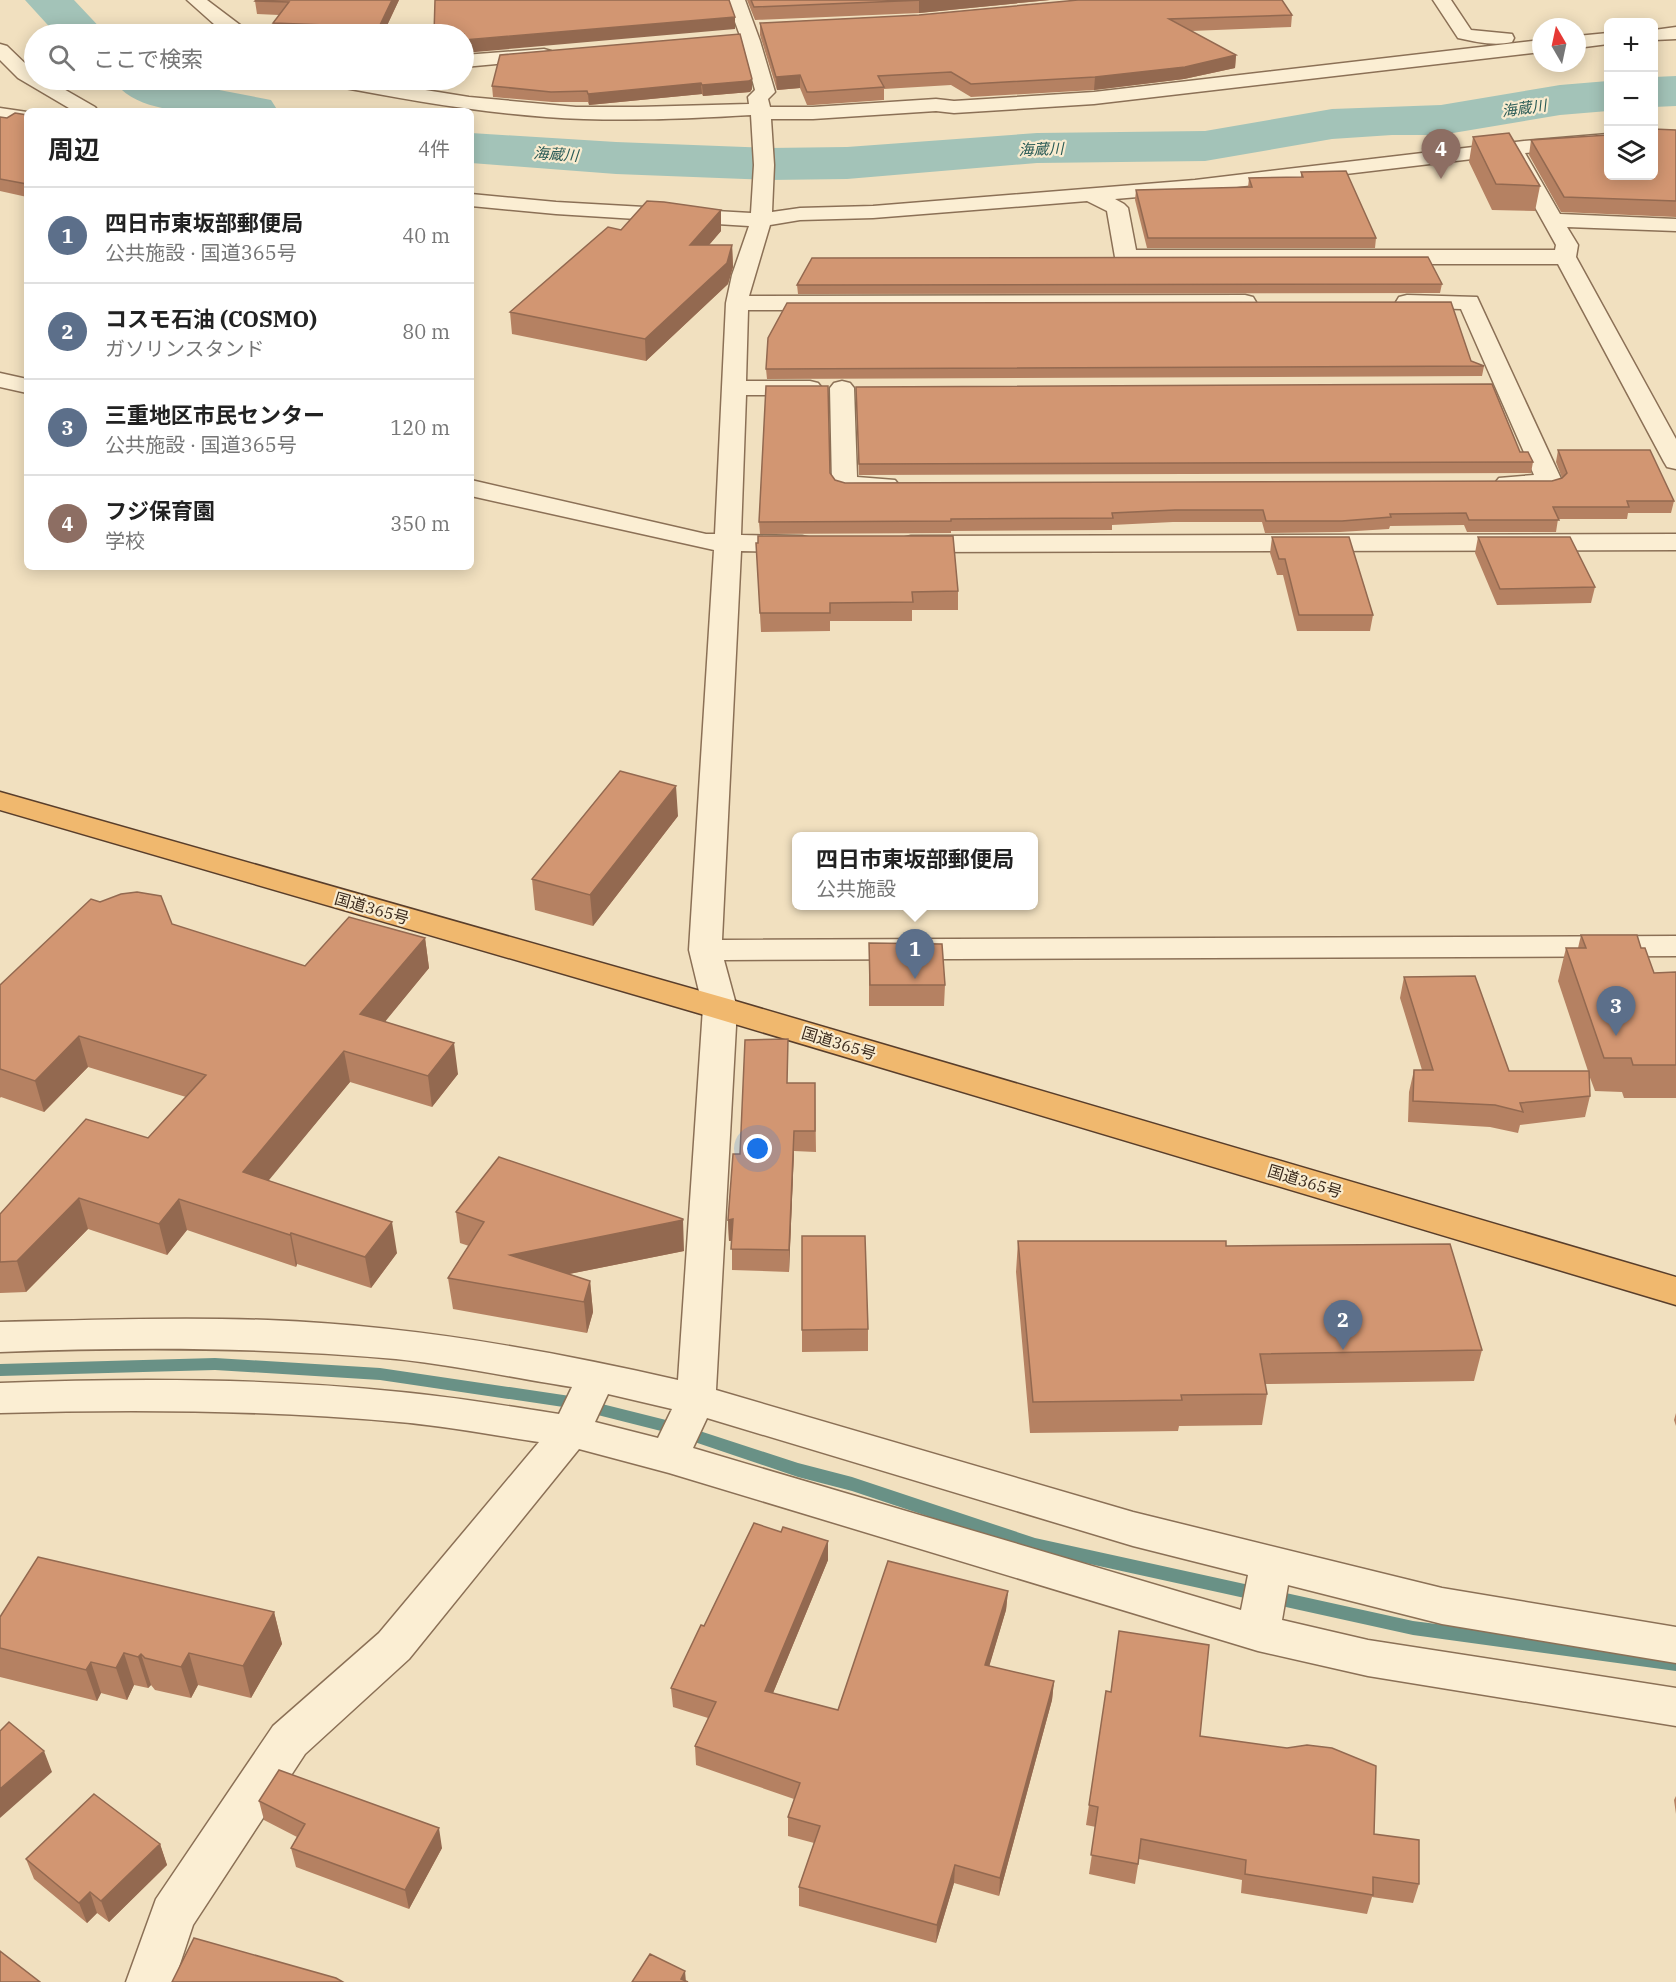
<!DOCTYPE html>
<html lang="ja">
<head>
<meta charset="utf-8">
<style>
	body { margin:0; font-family:"IBM Plex Serif","Noto Sans JP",serif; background:#f6f6f6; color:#222 }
	.controls { position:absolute; right:18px; top:18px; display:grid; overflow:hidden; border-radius:9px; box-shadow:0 3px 15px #0003 }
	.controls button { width:54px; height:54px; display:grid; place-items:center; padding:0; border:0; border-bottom:2px solid #e0e0e0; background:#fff; color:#222; font:30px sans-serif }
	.compass { position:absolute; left:1532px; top:18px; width:54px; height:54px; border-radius:50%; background:#fff; box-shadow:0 3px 15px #0003; rotate:351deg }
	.you { position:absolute; left:758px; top:1149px; width:21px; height:21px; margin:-15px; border:4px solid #fff; border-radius:50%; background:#1a73e8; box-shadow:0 0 0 9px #1a73e833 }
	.badge { display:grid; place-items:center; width:39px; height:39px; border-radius:50%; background:#9f2127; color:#fff; font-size:20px; font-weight:700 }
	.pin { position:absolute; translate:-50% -50px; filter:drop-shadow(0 2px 3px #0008) }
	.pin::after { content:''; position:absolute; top:32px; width:21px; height:18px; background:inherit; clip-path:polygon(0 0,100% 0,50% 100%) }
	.popup { position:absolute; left:792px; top:832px; width:246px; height:78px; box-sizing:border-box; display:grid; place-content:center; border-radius:9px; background:#fff; filter:drop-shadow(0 2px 4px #0005); font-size:20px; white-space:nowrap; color:#767676 }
	.popup b { font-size:22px; color:#222 }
	.popup::after { content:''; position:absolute; left:50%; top:100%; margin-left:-12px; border:12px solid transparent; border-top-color:#fff }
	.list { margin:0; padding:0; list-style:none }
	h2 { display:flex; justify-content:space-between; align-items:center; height:78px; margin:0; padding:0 24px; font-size:26px }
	h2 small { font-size:20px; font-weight:400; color:#767676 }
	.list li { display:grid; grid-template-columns:39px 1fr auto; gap:18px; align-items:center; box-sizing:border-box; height:96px; padding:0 24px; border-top:2px solid #e0e0e0 }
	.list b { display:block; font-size:22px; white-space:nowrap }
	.list p { margin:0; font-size:20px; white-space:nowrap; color:#767676 }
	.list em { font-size:20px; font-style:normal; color:#767676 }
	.icon { flex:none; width:33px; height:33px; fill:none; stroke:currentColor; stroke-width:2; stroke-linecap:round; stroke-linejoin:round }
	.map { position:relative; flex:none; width:1676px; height:1982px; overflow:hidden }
	.search { position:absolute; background:#fff; box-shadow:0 3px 15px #0003; left:24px; top:24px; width:450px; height:66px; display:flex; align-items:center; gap:15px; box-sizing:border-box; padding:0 21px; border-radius:33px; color:#767676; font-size:22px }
	.panel { position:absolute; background:#fff; box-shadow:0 3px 15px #0003; left:24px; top:108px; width:450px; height:462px; border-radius:9px }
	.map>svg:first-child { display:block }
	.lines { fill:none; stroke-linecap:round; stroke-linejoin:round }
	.stream { fill:#699186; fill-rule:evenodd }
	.river { fill:#a3c3b8; fill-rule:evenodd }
	.minor-casing { stroke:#8b7056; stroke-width:3 }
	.trunk-casing { stroke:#593e2b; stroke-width:3 }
	.minor { fill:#fbeed3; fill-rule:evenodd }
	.trunk { fill:#f0b86e; fill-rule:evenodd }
	.wall { fill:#b58162 }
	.shaded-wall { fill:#936950 }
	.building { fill:#d29672; stroke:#936950; stroke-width:1.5 }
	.labels { text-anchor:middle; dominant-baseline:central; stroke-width:4.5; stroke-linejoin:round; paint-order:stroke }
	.far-water-label { font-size:15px; font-style:italic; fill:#2a5b56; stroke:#f8ebcf }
	.street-label { font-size:16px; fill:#3a291c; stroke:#f8ebcf }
</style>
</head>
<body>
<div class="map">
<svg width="1676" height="1982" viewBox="0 0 1676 1982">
	<rect width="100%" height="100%" fill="#f1e0bf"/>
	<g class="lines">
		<!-- stream -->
		<path class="stream" d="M215 1358 380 1368 570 1396 666 1420 798 1463 852 1477 1035 1538 1413 1621 1676 1655V1671L1413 1635 1035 1552 852 1491 798 1477 665 1432 570 1408 380 1380 215 1370 0 1376V1364Z"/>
		<!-- river -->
		<path class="river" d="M25 0H74L106 34H56Z
			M1676 76V106L1654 107V77Z
			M113 80H174L193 85 271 100 278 111C231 111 142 123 113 80Z
			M1608 81V111L1560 115 1441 135H1392L1332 139 1205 161 1037 163 847 179 769 180 616 174 471 163V133L616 142 769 148 847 147 1037 133 1205 131 1332 109 1441 105 1560 85Z"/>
		<!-- minor casing -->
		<g class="minor-casing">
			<path id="minor" d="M187 0H207L252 34 224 33Z
				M727 0H745L760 41 775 92 768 99 770 107H813L936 99 954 101 1094 92 1541 40V52L1094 104 954 113 936 111 813 119H771L774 165 772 212 800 208 873 206 1195 180 1524 141 1608 134V146L1525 153 1560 214 1676 219V231L1567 227 1578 245 1576 257 1676 439V469L1667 467 1664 462 1558 264H1126L1118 262 1115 257 1107 211 1087 201 873 218 800 220 770 225 749 296 1245 295 1253 297 1256 302 1253 307 1245 309 748 310 746 381H810L818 383 822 388 818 393 810 395H746L741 535 802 536 811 538 815 544 811 550 802 552 741 551 722 940 1676 936V956L724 960 737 1008 716 1390 1133 1512 1442 1588 1676 1627V1663L1442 1624 1288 1585 1282 1620 1368 1640 1676 1688V1726L1368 1676 1258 1651 669 1473 579 1449 409 1659 305 1754 193 1925 174 1982H126L156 1899 273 1726 379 1633 539 1442C492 1435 446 1426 399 1422 267 1410 133 1409 0 1413V1383C133 1378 269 1378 401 1392 454 1397 507 1406 559 1414L572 1387C514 1378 455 1365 396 1359 264 1347 133 1347 0 1352V1322C89 1320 179 1317 268 1320 406 1325 544 1349 678 1380L703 1008 689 950 714 550 471 496V480L706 534H715L726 303 732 275 749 226 556 214 471 206V194L556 202 751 213 754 165 751 115C683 119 614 122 546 117 475 112 404 99 334 86L327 84 324 80H363L469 97 576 107H638L749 104 748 97 755 90 742 41ZM1506 155 1556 245 1555 250H1136L1128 208 1124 204 1115 199 1195 192ZM608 1394 672 1409 658 1438 595 1422ZM707 1418 1133 1546 1248 1575 1241 1610 693 1448Z
				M1433 0H1451L1471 30 1512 34 1514 38 1512 42C1494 46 1476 42 1458 38Z
				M1676 27V39L1654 40V30Z
				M1608 33V44L1577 48V36Z
				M0 44 7 46 34 72V80H48L95 107 98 111H74L18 78 0 60Z
				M544 49 551 51 553 55 551 59 464 67V55Z
				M0 108 27 112V124L0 120Z
				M1407 295 1477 297 1563 483 1559 488C1541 493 1517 493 1499 488L1495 483 1499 478 1534 475 1461 309 1399 307 1396 302 1399 297Z
				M0 373 27 379V393L0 387Z
				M842 381 850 383 854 388 857 477 895 480 899 485 895 490C877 495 854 495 836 490L832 485 830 388 834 383Z
				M1676 534V550L911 552 902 550 898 544 902 538 911 536Z"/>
		</g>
		<!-- trunk casing -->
		<g class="trunk-casing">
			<path id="trunk" d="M0 792 732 1000 1676 1277V1305L708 1016 0 810Z"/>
		</g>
		<!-- minor -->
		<use href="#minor" class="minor"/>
		<!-- trunk -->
		<use href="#trunk" class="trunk"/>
	</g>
	<!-- wall -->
	<path class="wall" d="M399 0 383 34H275L273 23 279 15 257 14 255 1Z
		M747 0H1050L919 13 755 20Z
		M919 15H1292L1291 27 1191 31 1236 55 1235 68 1184 79 1094 90 971 97 951 85 884 89V100L813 105H807L800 88 777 90 760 35V23Z
		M752 79V89L750 92 703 96 702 94 589 105 588 102H552L493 97 492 86Z
		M27 115V197L0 191V117L7 118Z
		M1676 130V217L1561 212 1529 155 1531 140 1608 176Z
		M1473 137 1540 186 1535 211 1492 210 1469 162Z
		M1301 172 1376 238 1375 248H1147L1135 200 1136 190 1248 187 1249 178 1301 177Z
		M721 210V231L709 245H732L733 267 728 284 646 361 512 334 510 312 621 230Z
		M1442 284 1440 293 798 294 797 285Z
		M1471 361 1484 366 1482 376 767 379 766 369Z
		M856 397 1520 452 1533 462 1531 473 859 475Z
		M1558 450 1674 501 1671 513H1628L1627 519H1558L1556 532H1467L1464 525 1390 526 1389 529 1340 532 1265 533 1262 522H1173L1112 525V530L951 531V533L760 534 759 522 830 473 835 480 845 483 1552 481 1562 478 1556 462Z
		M1272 537 1373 615 1370 631H1297L1283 575H1277L1270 553Z
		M1478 537 1595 587 1591 603 1497 605 1475 553Z
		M756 543 958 591V610H912V621H830V631L761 632Z
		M678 816 593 926 535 910 532 879Z
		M172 924 305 966 425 938 429 968 385 1021 458 1074 432 1107 350 1082 268 1180 397 1253 371 1288 297 1264 296 1267 187 1230 167 1255 88 1229 26 1292 0 1293V1214L148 1138 186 1097 88 1067 44 1112 1 1097 0 1098V985Z
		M1581 935 1641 948 1654 973 1676 972V1098H1624L1622 1092 1595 1091 1589 1075 1590 1096 1585 1117 1520 1125 1518 1133 1490 1127 1408 1122 1409 1092 1414 1070H1422L1400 998 1404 977 1509 1071H1588L1558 981 1566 948H1578Z
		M869 943 945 985 944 1006H869Z
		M788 1083H815L816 1152 794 1151 789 1272 732 1270V1241H729L728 1220 740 1154Z
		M456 1212 684 1251 569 1274 590 1281 593 1312 587 1333 453 1309 448 1278 469 1246 460 1243Z
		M1018 1241 1226 1246 1482 1350 1474 1381 1265 1384 1267 1394 1262 1425 1179 1426 1178 1431 1030 1433 1016 1272Z
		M868 1329V1351L802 1352V1330Z
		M1676 1413V1426L1674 1420Z
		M781 1532 828 1541V1560L773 1693 838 1710 1008 1591 1006 1610 989 1666 1054 1681 1052 1700 999 1896 954 1883 936 1943 799 1906V1887L814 1843 788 1836V1817L794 1799 696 1765 695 1746 708 1718 673 1707 671 1688 704 1626Z
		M274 1612 282 1644 251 1698 198 1685 191 1698 155 1690 151 1685 148 1688 134 1685 127 1700 101 1693 97 1701 0 1677V1617Z
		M1200 1736 1374 1834 1419 1884 1413 1903 1372 1897 1367 1914 1241 1893 1242 1880 1139 1859 1135 1884 1089 1874 1096 1827 1086 1825 1089 1805Z
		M1676 1796V1814L1674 1800Z
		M259 1801 442 1848 409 1909 296 1867 291 1848 297 1837 264 1820Z
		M160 1844 167 1865 109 1922 97 1913 87 1923 34 1879 26 1859Z"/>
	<!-- shaded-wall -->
	<path class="shaded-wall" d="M392 0H399L383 34H379V27Z
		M919 0H1050L919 13Z
		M735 17V29L464 53V40Z
		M1236 55 1235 68 1184 79 1094 90 1095 77Z
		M800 75V88L777 90 776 77Z
		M752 79V89L750 92 703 96 702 85Z
		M701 83 702 94 589 105 588 94Z
		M721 210V231L691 266 690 245Z
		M732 245 733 267 728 284 646 361 645 339Z
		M676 786 678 816 593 926 590 895Z
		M425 938 429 968 366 1045 360 1014Z
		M79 1036 88 1067 44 1112 35 1081Z
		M454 1043 458 1074 432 1107 428 1076Z
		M344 1051 350 1082 250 1203 243 1172Z
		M794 1131V1151L789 1272V1250Z
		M79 1198 88 1229 26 1292 17 1261Z
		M179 1199 187 1230 167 1255 159 1224Z
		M683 1219 684 1251 514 1285 510 1255Z
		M733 1219 734 1240 729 1241 728 1220Z
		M392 1222 397 1253 371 1288 365 1257Z
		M291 1233 297 1264 296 1267 290 1235Z
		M590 1281 593 1312 587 1333 584 1302Z
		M828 1541V1560L766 1710 765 1691Z
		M1008 1591 1006 1610 984 1684 985 1665Z
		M274 1612 282 1644 251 1698 243 1666Z
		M124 1653 134 1685 127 1700 116 1668Z
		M189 1653 198 1685 191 1698 181 1667Z
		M141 1654 151 1685 148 1688 138 1657Z
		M91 1662 101 1693 97 1701 86 1670Z
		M1054 1681 1052 1700 999 1896 1000 1878Z
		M44 1751 52 1772 0 1818V1789Z
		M439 1828 442 1848 409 1909 405 1890Z
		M160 1844 167 1865 109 1922 101 1901Z
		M955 1865 954 1883 936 1943 937 1925Z
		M90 1892 97 1913 87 1923 79 1903Z
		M685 1971 686 1982 681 1979Z"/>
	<!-- building -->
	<path class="building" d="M256 0H392L379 27 273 23 289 2 255 1Z
		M435 0H729L735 17 464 40V34H434Z
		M751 0H924L754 7Z
		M1078 0H1282L1292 15 1169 19 1236 55 1185 67 1095 77 971 84 951 72 878 76 884 87 813 92H807L800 75 776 77 760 23 919 15Z
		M740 34 752 79 749 81 702 85 701 83 588 94 587 91 551 92 492 86 500 55Z
		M15 113 27 115V184L0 179V117L7 118Z
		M1653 129 1676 130V201L1564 197 1531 140 1608 135V176H1653Z
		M1509 133 1540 186 1496 184 1473 137Z
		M1346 171 1376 238H1148L1136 190 1252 187 1249 178 1303 177 1301 172Z
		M647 201 664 202 721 210 690 245H732L727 263 645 339 510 312 608 227 621 230Z
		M1428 257 1442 284 797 285 812 258Z
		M1451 302 1471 361 1484 366 766 369 768 338 787 303Z
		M1492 384 1520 452H1528L1533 462 859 464 856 387Z
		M766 386H828L830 473 835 480 845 483 1552 481 1562 478 1567 473 1558 450H1650L1674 501H1627L1629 507H1553L1559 520H1469L1466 513 1390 514 1391 517 1342 521H1266L1263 510H1175L1112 513 1113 518 951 519V521L759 522Z
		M758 536H953L958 591 912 592 913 602 830 603V613H760L756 543H758Z
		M1272 537H1349L1373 615H1299L1285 559H1279Z
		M1478 537H1570L1595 587 1500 589Z
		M620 771 676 786 590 895 532 879Z
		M137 892 161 896 172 924 305 966 349 917 425 938 360 1014 454 1043 428 1076 344 1051 243 1172 392 1222 365 1257 291 1233 290 1235 179 1199 159 1224 79 1198 17 1261 0 1262V1214L86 1119 148 1138 206 1075 79 1036 35 1081 0 1069V985L91 899 100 902 121 894Z
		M1581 935H1637L1641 948H1645L1654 973 1676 972V1065H1633L1631 1058H1604L1566 948H1586Z
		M869 943 942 944 945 985H870Z
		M1475 976 1509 1071H1589L1590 1096 1520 1103 1523 1112 1495 1105 1413 1101 1414 1070H1433L1404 977Z
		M788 1039 787 1083H815V1131H794L789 1250 731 1249 733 1219 728 1220 733 1154H740L745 1040Z
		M499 1157 683 1219V1220L510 1255 590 1281 584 1302 448 1278 484 1222 456 1212Z
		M802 1236H865L868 1329 802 1330Z
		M1018 1241H1226V1246L1450 1244 1482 1350 1260 1354 1267 1394 1181 1395 1182 1400 1033 1402Z
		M754 1523 781 1532 783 1527 828 1541 765 1691 838 1710 888 1561 1008 1591 985 1665 1054 1681 1000 1878 955 1865 937 1925 799 1887 820 1826 788 1817 800 1783 695 1746 716 1702 671 1688 701 1625 704 1626Z
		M38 1557 274 1612 243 1666 189 1653 181 1667 145 1658 141 1654 138 1657 124 1653 116 1668 91 1662 86 1670 0 1648V1617Z
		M1119 1631 1209 1645 1200 1736 1287 1748 1307 1745 1332 1748 1376 1766 1374 1834 1419 1840V1884L1373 1877V1895L1245 1874 1246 1860 1141 1839 1138 1864 1091 1855 1098 1807 1089 1805 1106 1691 1111 1692Z
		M9 1722 44 1751 0 1789V1731Z
		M279 1770 439 1828 405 1890 291 1848 305 1824 259 1801Z
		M94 1794 160 1844 101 1901 90 1892 79 1903 26 1859Z
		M194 1938 336 1978 343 1982H172Z
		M0 1951 40 1982H0Z
		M650 1954 685 1971 681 1979 688 1982H632Z"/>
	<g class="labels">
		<!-- far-water labels -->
		<g class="far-water-label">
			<text transform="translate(1524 108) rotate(-8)">海蔵川</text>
			<text transform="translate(1041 149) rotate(-2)">海蔵川</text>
			<text transform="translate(556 154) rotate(4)">海蔵川</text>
		</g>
		<!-- street labels -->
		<g class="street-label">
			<text transform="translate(372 908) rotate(16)">国道365号</text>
			<text transform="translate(839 1043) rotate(17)">国道365号</text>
			<text transform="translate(1305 1181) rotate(17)">国道365号</text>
		</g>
	</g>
</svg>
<div class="controls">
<button>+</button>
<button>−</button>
<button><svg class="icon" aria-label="layers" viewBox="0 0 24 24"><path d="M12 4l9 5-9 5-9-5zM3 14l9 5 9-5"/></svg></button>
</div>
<svg class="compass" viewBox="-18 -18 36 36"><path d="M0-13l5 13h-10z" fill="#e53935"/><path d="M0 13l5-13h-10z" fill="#767676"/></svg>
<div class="you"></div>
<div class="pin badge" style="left:915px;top:979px;background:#5c6f8a">1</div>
<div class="popup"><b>四日市東坂部郵便局</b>公共施設</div>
<div class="pin badge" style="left:1343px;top:1350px;background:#5c6f8a">2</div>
<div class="pin badge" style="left:1616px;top:1036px;background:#5c6f8a">3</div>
<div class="pin badge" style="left:1441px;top:179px;background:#8d6e63">4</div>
<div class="search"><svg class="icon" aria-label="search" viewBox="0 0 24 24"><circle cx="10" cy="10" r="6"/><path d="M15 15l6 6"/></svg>ここで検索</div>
<section class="panel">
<h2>周辺<small>4件</small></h2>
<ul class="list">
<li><span class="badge" style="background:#5c6f8a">1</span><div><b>四日市東坂部郵便局</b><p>公共施設 · 国道365号</p></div><em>40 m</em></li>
<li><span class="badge" style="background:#5c6f8a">2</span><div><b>コスモ石油 (COSMO)</b><p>ガソリンスタンド</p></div><em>80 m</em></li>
<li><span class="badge" style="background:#5c6f8a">3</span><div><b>三重地区市民センター</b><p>公共施設 · 国道365号</p></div><em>120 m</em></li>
<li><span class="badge" style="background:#8d6e63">4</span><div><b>フジ保育園</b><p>学校</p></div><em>350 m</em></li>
</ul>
</section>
</div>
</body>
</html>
